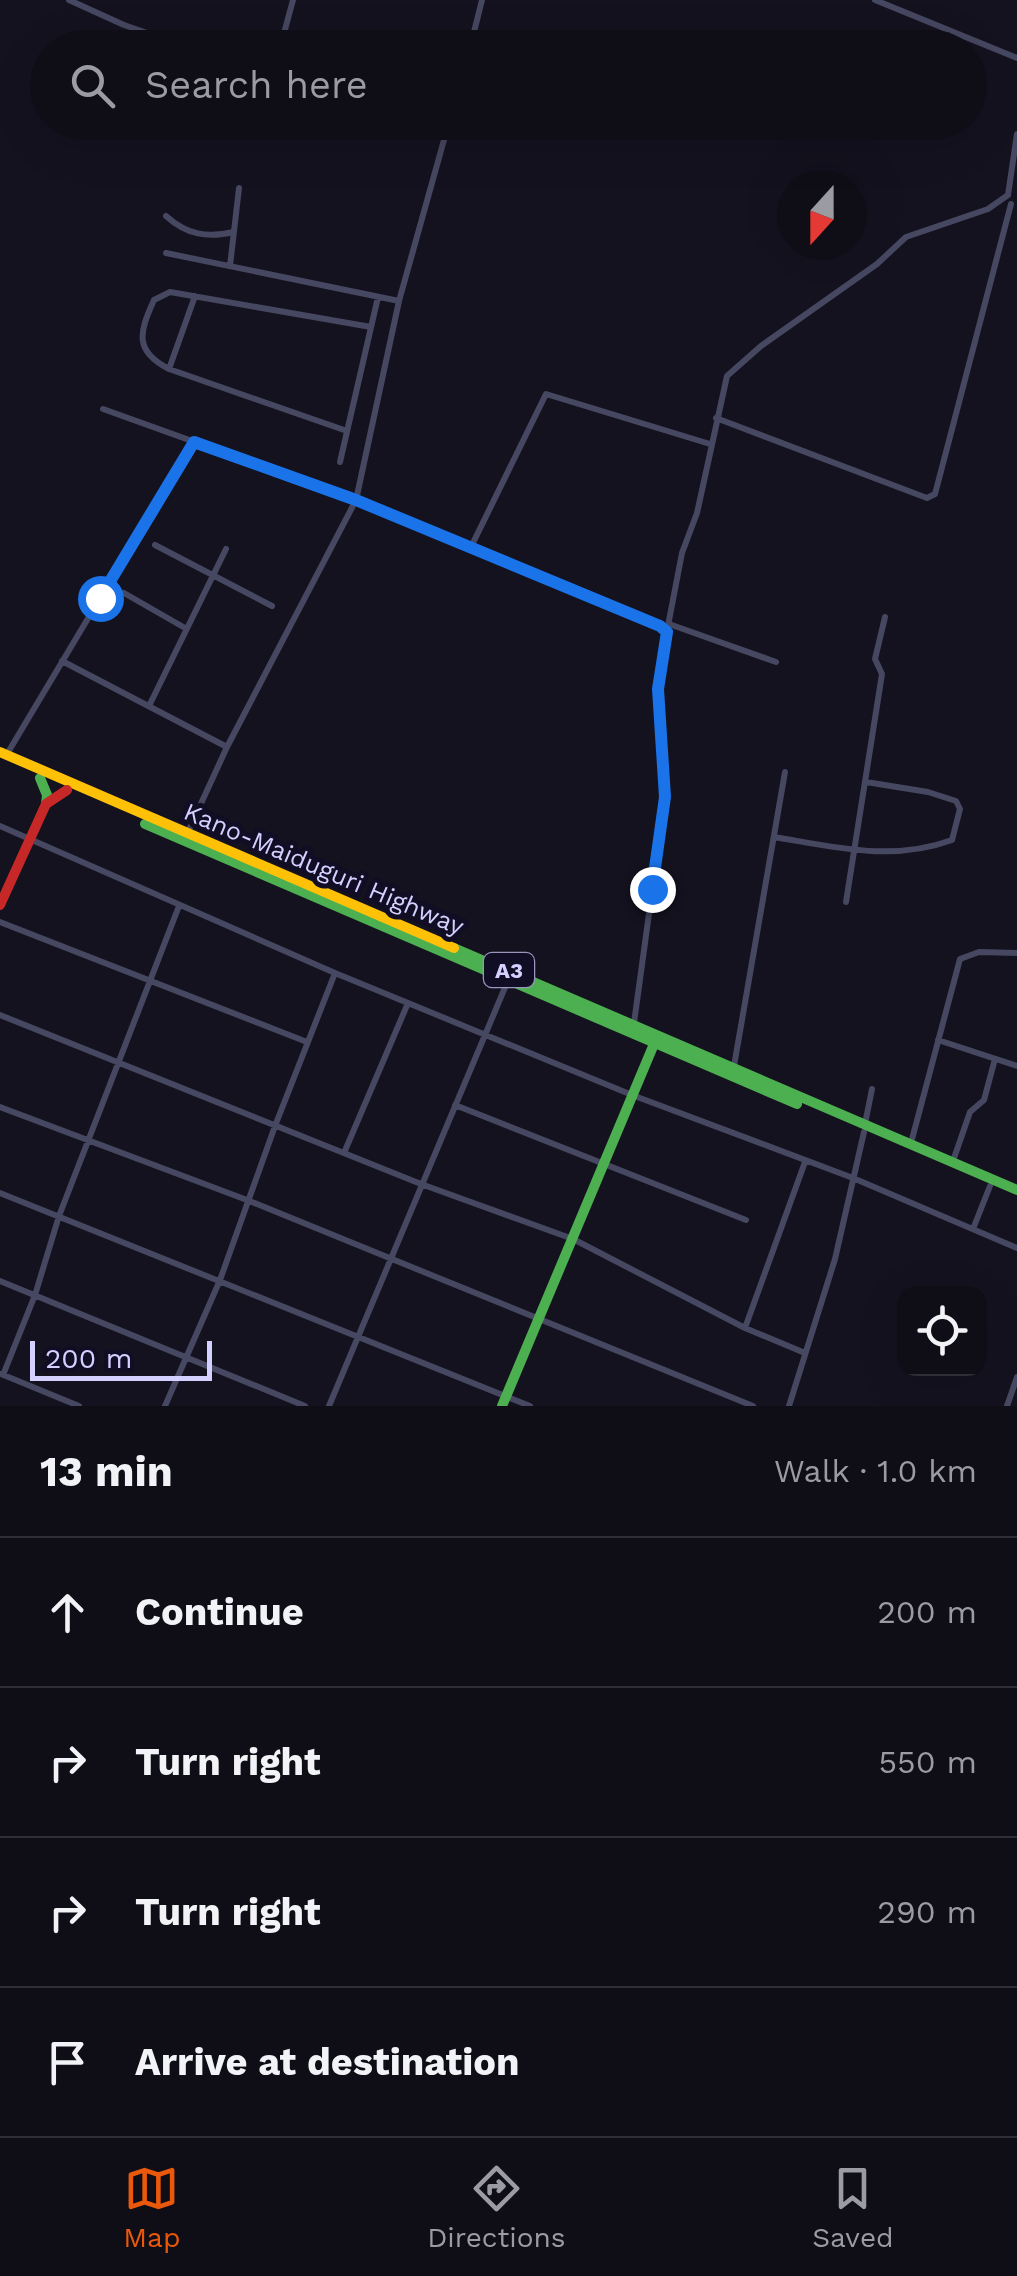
<!DOCTYPE html>
<html lang="en">
<head>
<meta charset="utf-8">
<style>
	body { margin:0; font-family:"Work Sans",sans-serif; background:#181720; color:#f1f3f6 }
	.controls { position:absolute; right:30px; bottom:30px; display:grid; overflow:hidden; border-radius:20px; box-shadow:0 10px 40px #0002 }
	.controls button { width:90px; height:90px; display:grid; place-items:center; padding:0; border:0; border-bottom:2px solid #2f2e36; background:#0f0e17; color:#f1f3f6; font:50px sans-serif }
	.compass { position:absolute; left:777px; top:170px; width:90px; height:90px; border-radius:50%; background:#0f0e17; box-shadow:0 10px 40px #0002; rotate:201deg }
	.scale { position:absolute; left:30px; bottom:25px; width:182px; box-sizing:border-box; padding-left:10px; border:5px solid #d4d0ff; border-top:0; font-size:28px; line-height:35px; white-space:nowrap; color:#d4d0ff; -webkit-text-stroke:8px #100d24; paint-order:stroke }
	.stop { position:absolute; width:30px; height:30px; margin:-22px; border:8px solid #1a73e8; border-radius:50%; background:#fff }
	.stop.end { background:#1a73e8; border-color:#fff; box-shadow:0 2px 10px #0008 }
	.list { margin:0; padding:0; list-style:none }
	h2 { display:flex; justify-content:space-between; align-items:center; height:130px; margin:0; padding:0 40px; font-size:42px }
	h2 small { font-size:32px; font-weight:400; color:#9b9ca1 }
	.list li { display:grid; grid-template-columns:65px 1fr auto; gap:30px; align-items:center; box-sizing:border-box; height:150px; padding:0 40px; border-top:2px solid #2f2e36 }
	.list b { display:block; font-size:38px; white-space:nowrap }
	.list em { font-size:32px; font-style:normal; color:#9b9ca1 }
	.icon { flex:none; width:55px; height:55px; fill:none; stroke:currentColor; stroke-width:2; stroke-linecap:round; stroke-linejoin:round }
	.map { position:relative; flex:none; width:1017px; height:1406px; overflow:hidden }
	.search { position:absolute; background:#0f0e17; box-shadow:0 10px 40px #0002; left:30px; right:30px; top:30px; height:110px; display:flex; align-items:center; gap:25px; box-sizing:border-box; padding:0 35px; border-radius:55px; color:#9b9ca1; font-size:38px }
	.sheet { height:730px; background:#0f0e17 }
	nav { display:flex; justify-content:space-around; align-items:center; box-sizing:border-box; height:140px; border-top:2px solid #2f2e36; background:#0f0e17; font-size:28px; color:#9b9ca1 }
	nav a { display:grid; justify-items:center; gap:5px }
	nav .on { color:#ea580c }
	.map>svg:first-child { display:block }
	.lines { fill:none; stroke-linecap:round; stroke-linejoin:round }
	.street { stroke:#464760; stroke-width:6 }
	.fast { stroke:#4caf50; stroke-width:10 }
	.slow { stroke:#ffc107; stroke-width:10 }
	.jam { stroke:#c62828; stroke-width:10 }
	.route { stroke:#1a73e8; stroke-width:12 }
	.labels { text-anchor:middle; dominant-baseline:central; stroke-width:10; stroke-linejoin:round; paint-order:stroke }
	.shield { fill:#100d24; stroke:#9996bd; stroke-width:2.5 }
	.shield-label { font-size:22px; font-weight:bold; fill:#d4d0ff }
	.street-label { font-size:25px; fill:#d4d0ff; stroke:#100d24 }
</style>
</head>
<body>
<div class="map">
<svg width="1017" height="1406" viewBox="0 0 1017 1406">
	<rect width="100%" height="100%" fill="#14121f"/>
	<g class="lines">
		<!-- street -->
		<path class="street" d="M69 0 124 25 190 48
			M875 0 1017 58
			M280 48 293 0
			M470 48 482 0
			M433 122 448 127
			M1008 195 1017 134
			M166 216C187 235 207 238 234 232
			M166 253 399 301
			M230 266 239 188
			M169 369 195 296
			M103 409 356 500 667 631 658 689 665 797 634 1023
			M716 418 927 498 935 494 1011 204
			M347 431 169 369C134 351 139 333 154 300L170 292 371 327
			M340 462 378 297
			M155 545 272 606
			M471 547 546 394 710 444
			M124 593 185 628
			M669 624 776 662
			M667 631 682 553 697 513 727 376 761 346 877 264 906 237 988 209 1008 195
			M62 661 227 747
			M149 706 226 549
			M7 754 194 441
			M0 826 335 973 632 1095 853 1178 1017 1248
			M187 834 227 747 356 500 399 301 449 122
			M774 837C835 847 892 862 952 840L960 809 956 801 928 792 866 782
			M846 902 882 674 875 659 885 617
			M0 922 307 1042
			M0 1015 421 1184 573 1239 745 1328 805 1353
			M938 1040 1017 1066
			M734 1066 785 772
			M455 1105 746 1220
			M0 1107 247 1200 753 1406
			M865 1124 872 1089
			M911 1143 960 959 979 952 1017 953
			M344 1153 408 1003
			M953 1161 970 1112 984 1100 995 1059
			M0 1193 530 1406
			M973 1229 990 1186
			M0 1281 305 1406
			M745 1328 805 1162
			M1 1374 79 1406
			M3 1375 35 1295 59 1216 179 906
			M165 1406 220 1280 275 1126 335 973
			M329 1406 509 978
			M789 1406 835 1259 864 1132
			M1007 1406 1017 1377"/>
		<!-- fast -->
		<path class="fast" d="M40 778 47 795 46 804
			M145 824 797 1104
			M454 948 1017 1190
			M502 1406 654 1044"/>
		<!-- slow -->
		<path class="slow" d="M0 752 454 948"/>
		<!-- jam -->
		<path class="jam" d="M0 905 46 804 67 790"/>
	</g>
	<g class="lines">
		<!-- route -->
		<path class="route" d="M100 598 194 442 356 500 660 626 667 632 658 689 665 797 652 889"/>
	</g>
	<g class="labels">
		<!-- shield labels -->
		<rect class="shield" x="484" y="953" width="50" height="34" rx="8"/>
		<g class="shield-label">
			<text x="509" y="970">A3</text>
		</g>
		<!-- street labels -->
		<g class="street-label">
			<text transform="translate(324 869) rotate(23)">Kano-Maiduguri Highway</text>
		</g>
	</g>
</svg>
<div class="controls">
<button><svg class="icon" aria-label="locate" viewBox="0 0 24 24"><circle cx="12" cy="12" r="6"/><path d="M12 2v4M12 18v4M2 12h4M18 12h4"/></svg></button>
</div>
<svg class="compass" viewBox="-18 -18 36 36"><path d="M0-13l5 13h-10z" fill="#e53935"/><path d="M0 13l5-13h-10z" fill="#9b9ca1"/></svg>
<div class="scale">200 m</div>
<div class="stop" style="left:100px;top:598px"></div>
<div class="stop end" style="left:652px;top:889px"></div>
<div class="search"><svg class="icon" aria-label="search" viewBox="0 0 24 24"><circle cx="10" cy="10" r="6"/><path d="M15 15l6 6"/></svg>Search here</div>
</div>
<section class="sheet">
<h2>13 min<small>Walk · 1.0 km</small></h2>
<ul class="list">
<li><svg class="icon" aria-label="ahead" viewBox="0 0 24 24"><path d="M12 20V5M6 11l6-6 6 6"/></svg><div><b>Continue</b></div><em>200 m</em></li>
<li><svg class="icon" aria-label="right" viewBox="0 0 24 24"><path d="M7 20v-9h11M14 6l5 5-5 5"/></svg><div><b>Turn right</b></div><em>550 m</em></li>
<li><svg class="icon" aria-label="right" viewBox="0 0 24 24"><path d="M7 20v-9h11M14 6l5 5-5 5"/></svg><div><b>Turn right</b></div><em>290 m</em></li>
<li><svg class="icon" aria-label="arrive" viewBox="0 0 24 24"><path d="M6 21V4h12l-3 4 3 4H6"/></svg><div><b>Arrive at destination</b></div></li>
</ul>
</section>
<nav>
<a class="on"><svg class="icon" aria-label="map" viewBox="0 0 24 24"><path d="M3 6l6-2 6 2 6-2v14l-6 2-6-2-6 2zM9 4v14M15 6v14"/></svg>Map</a>
<a><svg class="icon" aria-label="directions" viewBox="0 0 24 24"><path d="M12 3l9 9-9 9-9-9zM9 14v-3h6M13 9l2 2-2 2"/></svg>Directions</a>
<a><svg class="icon" aria-label="saved" viewBox="0 0 24 24"><path d="M7 4h10v16l-5-4-5 4z"/></svg>Saved</a>
</nav>
</body>
</html>
